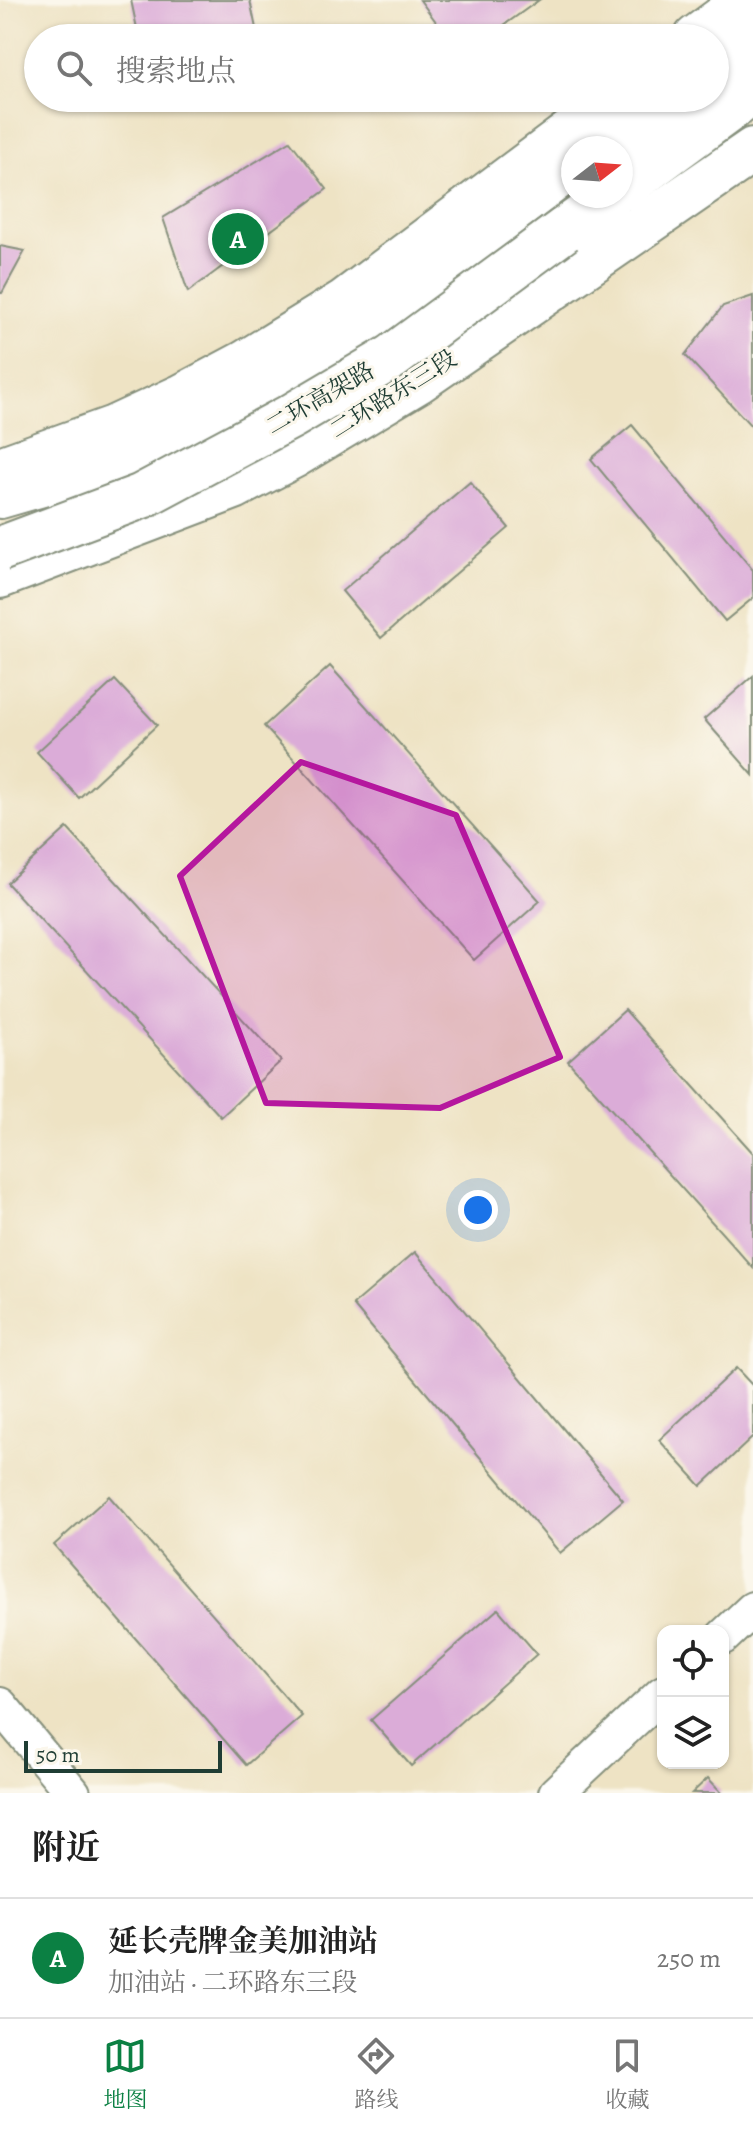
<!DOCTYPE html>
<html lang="zh">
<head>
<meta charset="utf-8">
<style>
	body { margin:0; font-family:Alegreya,"Noto Serif SC",serif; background:#f6f6f6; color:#222 }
	.controls { position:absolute; right:24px; bottom:24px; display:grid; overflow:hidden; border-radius:16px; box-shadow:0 2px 6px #0004 }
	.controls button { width:72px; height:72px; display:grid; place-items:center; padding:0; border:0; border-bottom:2px solid #e0e0e0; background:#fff; color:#222; font:40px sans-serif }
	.compass { position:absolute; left:561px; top:136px; width:72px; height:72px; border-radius:50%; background:#fff; box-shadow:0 2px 6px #0004; rotate:73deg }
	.scale { position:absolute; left:24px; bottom:20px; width:198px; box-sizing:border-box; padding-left:8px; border:4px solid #1f3d34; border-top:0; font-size:22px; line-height:28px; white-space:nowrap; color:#1f3d34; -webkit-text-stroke:6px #fbf7ec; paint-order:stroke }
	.you { position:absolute; left:478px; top:1210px; width:28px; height:28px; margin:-20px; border:6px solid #fff; border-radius:50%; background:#1a73e8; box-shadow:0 0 0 12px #1a73e833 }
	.badge { display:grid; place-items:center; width:52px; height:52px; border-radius:50%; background:#0b8043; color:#fff; font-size:26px; font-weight:700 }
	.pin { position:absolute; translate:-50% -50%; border:4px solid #fff; box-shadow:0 2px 8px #0006 }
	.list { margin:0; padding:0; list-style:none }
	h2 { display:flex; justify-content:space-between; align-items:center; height:104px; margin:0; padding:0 32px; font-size:34px }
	h2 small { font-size:26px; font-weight:400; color:#767676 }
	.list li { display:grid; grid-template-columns:52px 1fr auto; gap:24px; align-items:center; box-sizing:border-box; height:120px; padding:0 32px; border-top:2px solid #e0e0e0 }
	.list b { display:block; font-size:30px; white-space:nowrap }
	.list p { margin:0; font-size:26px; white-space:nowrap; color:#767676 }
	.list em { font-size:26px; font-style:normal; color:#767676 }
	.icon { flex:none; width:44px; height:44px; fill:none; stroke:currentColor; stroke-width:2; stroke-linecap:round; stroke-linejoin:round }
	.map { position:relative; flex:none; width:753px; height:1793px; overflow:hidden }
	.search { position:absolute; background:#fff; box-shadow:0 2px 6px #0004; left:24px; right:24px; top:24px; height:88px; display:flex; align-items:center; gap:20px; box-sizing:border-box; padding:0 28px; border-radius:44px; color:#767676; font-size:30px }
	.sheet { height:224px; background:#fff }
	nav { display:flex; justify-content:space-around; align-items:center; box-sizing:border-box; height:112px; border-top:2px solid #e0e0e0; background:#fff; font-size:22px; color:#767676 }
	nav a { display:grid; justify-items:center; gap:4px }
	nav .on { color:#0b8043 }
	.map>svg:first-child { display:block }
	.building { fill:#dbacd8 }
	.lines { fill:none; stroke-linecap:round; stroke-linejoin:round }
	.minor-casing { stroke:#86907c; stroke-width:38 }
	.major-casing { stroke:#86907c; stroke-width:48 }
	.highway-casing { stroke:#86907c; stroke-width:48 }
	.minor { stroke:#fff; stroke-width:34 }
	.major { stroke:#fff; stroke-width:44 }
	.highway { stroke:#fff; stroke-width:44 }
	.highway-bridge-casing { stroke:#86907c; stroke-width:48; stroke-linecap:butt }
	.highway-bridge { stroke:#fff; stroke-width:44 }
	.marked { fill:#b5179e; fill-opacity:0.2; stroke:#b5179e; stroke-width:6; stroke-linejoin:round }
	.labels { text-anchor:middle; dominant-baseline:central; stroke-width:6; stroke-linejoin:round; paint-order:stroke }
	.street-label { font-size:24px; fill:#1f3d34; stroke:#fbf7ec }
</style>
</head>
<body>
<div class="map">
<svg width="753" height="1793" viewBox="0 0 753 1793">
	<rect width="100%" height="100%" fill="#fbf7ec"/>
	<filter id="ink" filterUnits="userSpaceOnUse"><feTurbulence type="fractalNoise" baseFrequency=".0125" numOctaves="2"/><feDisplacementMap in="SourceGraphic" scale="16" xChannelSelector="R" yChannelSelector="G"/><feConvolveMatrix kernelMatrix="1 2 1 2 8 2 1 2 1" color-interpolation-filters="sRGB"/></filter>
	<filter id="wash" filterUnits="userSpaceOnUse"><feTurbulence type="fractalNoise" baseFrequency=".006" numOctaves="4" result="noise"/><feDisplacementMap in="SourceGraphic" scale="32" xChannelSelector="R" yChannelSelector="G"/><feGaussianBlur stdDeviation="1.8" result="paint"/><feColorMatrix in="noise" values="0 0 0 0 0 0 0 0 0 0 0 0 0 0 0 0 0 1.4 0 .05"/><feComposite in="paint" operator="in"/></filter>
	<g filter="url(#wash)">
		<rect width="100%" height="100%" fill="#eee3c4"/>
		<g id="blocks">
			<!-- building -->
			<path class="building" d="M131 0H250L258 38H139Z
				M420 0H539L486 38H448Z
				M290 141 327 189 188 292 163 218Z
				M0 246 25 251 2 293H0Z
				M753 296V428L685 355 723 306Z
				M632 425 753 570V598L725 621 591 459Z
				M470 482 509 528 381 638 342 591Z
				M330 666 540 901 474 960 264 726Z
				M753 676V775L704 719Z
				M115 680 157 725 79 798 37 752Z
				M67 828 281 1061 221 1117 7 883Z
				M625 1010 753 1153V1268L568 1061Z
				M415 1252 623 1500 560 1553 353 1305Z
				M736 1368 753 1386V1437L701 1486 659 1440Z
				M109 1496 302 1716 246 1765 54 1545Z
				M498 1609 537 1654 411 1766 371 1720Z
				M708 1778 722 1793H692Z"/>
		</g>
	</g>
	<g filter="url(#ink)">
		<use href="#blocks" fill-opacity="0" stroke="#86907c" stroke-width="2"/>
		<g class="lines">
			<!-- minor casing -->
			<g class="minor-casing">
				<path id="minor" d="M715 87 753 59
					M638 157 692 104
					M723 1637 753 1609
					M0 1705 73 1793
					M556 1793 663 1693"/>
			</g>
			<!-- major casing -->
			<g class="major-casing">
				<path id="major" d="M696 38 747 0
					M0 469 114 428 183 396 245 363 344 302 616 98
					M0 576 234 487 295 455 418 381 753 150"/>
			</g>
			<!-- highway casing -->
			<g class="highway-casing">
				<path id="highway" d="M715 57 753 28
					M595 148 661 98
					M621 189 753 92
					M564 230 611 196
					M0 496 97 468 172 436 263 387 352 333 573 165"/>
			</g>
			<!-- minor -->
			<use href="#minor" class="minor"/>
			<!-- major -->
			<use href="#major" class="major"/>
			<!-- highway -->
			<use href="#highway" class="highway"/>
			<!-- highway-bridge casing -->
			<g class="highway-bridge-casing">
				<path id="highway-bridge" d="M0 549 142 496 292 416 392 357 564 230"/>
			</g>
			<!-- highway-bridge -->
			<use href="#highway-bridge" class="highway-bridge"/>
		</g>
	</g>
	<!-- marked area -->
	<path class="marked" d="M301 762 456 815 560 1057 440 1108 266 1103 180 876Z"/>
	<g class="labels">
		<!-- street labels -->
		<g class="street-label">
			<text transform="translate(393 394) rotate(-32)">二环路东三段</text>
			<text transform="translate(320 398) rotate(-30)">二环高架路</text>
		</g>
	</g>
</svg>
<div class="controls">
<button><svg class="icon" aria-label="locate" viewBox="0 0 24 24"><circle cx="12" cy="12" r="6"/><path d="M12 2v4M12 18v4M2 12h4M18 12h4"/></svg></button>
<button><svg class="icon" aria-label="layers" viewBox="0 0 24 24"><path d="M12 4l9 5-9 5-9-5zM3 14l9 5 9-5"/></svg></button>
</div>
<svg class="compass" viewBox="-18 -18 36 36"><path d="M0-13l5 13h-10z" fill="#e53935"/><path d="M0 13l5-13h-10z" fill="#767676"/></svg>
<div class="scale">50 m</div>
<div class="you"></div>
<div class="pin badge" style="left:238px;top:239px">A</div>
<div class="search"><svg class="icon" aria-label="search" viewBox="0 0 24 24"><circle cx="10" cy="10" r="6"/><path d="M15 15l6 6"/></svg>搜索地点</div>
</div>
<section class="sheet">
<h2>附近<small></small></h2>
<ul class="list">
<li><span class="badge">A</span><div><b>延长壳牌金美加油站</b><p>加油站 · 二环路东三段</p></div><em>250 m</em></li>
</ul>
</section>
<nav>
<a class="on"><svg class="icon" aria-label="map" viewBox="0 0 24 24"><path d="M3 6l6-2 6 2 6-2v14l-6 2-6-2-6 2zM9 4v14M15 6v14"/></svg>地图</a>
<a><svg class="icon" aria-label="directions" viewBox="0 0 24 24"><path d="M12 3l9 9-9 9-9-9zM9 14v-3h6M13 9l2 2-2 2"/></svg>路线</a>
<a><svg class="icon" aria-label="saved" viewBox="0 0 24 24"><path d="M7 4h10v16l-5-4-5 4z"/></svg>收藏</a>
</nav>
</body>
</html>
